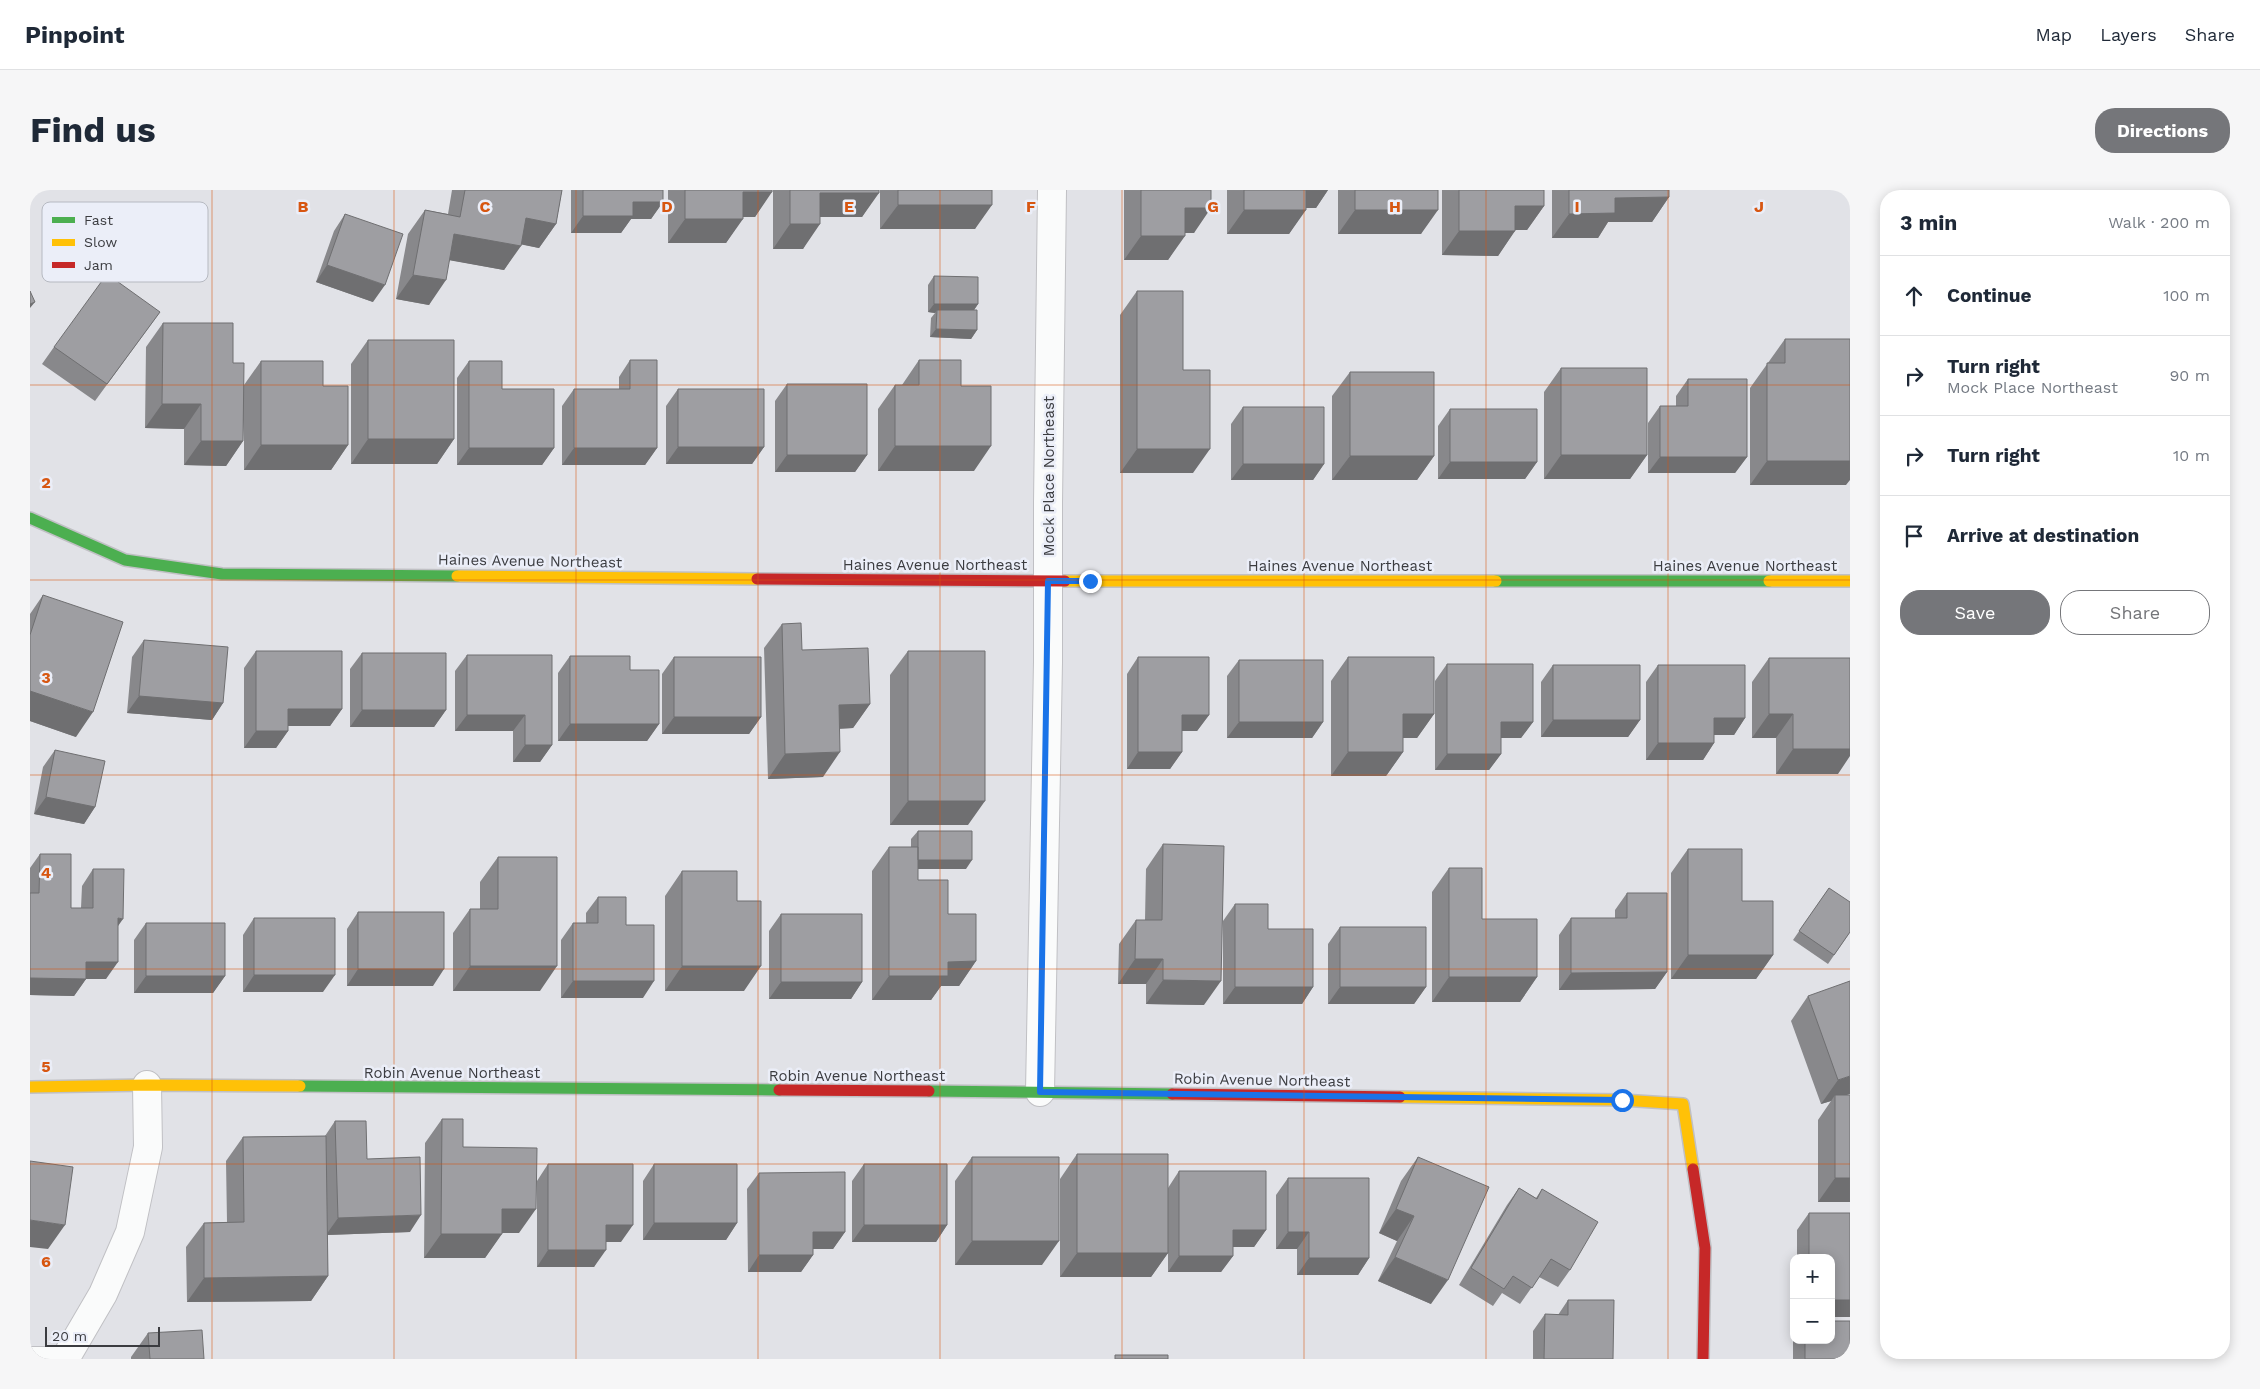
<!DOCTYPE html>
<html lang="en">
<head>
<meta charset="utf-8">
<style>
	body { margin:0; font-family:"Work Sans",sans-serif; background:#f6f6f7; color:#1f2937 }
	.controls { position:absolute; right:15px; bottom:15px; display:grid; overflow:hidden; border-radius:10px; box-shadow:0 2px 12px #0003 }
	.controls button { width:45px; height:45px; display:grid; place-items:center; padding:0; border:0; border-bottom:1px solid #e0e1e3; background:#fff; color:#1f2937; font:25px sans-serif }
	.scale { position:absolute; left:15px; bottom:12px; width:115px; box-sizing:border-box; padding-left:5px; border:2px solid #3b3c40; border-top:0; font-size:14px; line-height:18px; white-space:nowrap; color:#3b3c40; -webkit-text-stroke:4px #ebeef8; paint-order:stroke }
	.stop { position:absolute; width:15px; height:15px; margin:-11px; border:4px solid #1a73e8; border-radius:50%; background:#fff }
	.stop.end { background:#1a73e8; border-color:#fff; box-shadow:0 1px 5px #0008 }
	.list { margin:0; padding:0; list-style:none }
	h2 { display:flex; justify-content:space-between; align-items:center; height:65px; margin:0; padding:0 20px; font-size:21px }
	h2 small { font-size:16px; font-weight:400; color:#747a83 }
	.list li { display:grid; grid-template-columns:32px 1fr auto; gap:15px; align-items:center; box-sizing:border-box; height:80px; padding:0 20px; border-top:1px solid #e0e1e3 }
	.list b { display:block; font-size:19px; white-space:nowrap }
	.list p { margin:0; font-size:16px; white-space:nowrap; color:#747a83 }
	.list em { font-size:16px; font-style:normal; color:#747a83 }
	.actions { display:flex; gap:10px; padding:15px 20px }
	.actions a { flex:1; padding:11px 0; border:1px solid #75767a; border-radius:20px; text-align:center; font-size:18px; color:#75767a }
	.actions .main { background:#75767a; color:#fff }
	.icon { flex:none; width:28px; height:28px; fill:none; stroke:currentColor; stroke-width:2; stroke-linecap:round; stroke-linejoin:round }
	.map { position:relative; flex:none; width:1820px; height:1169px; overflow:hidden; border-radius:20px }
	header { display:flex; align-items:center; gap:30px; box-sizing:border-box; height:70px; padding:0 25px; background:#fff; border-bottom:1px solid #e0e1e3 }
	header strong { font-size:24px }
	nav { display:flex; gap:28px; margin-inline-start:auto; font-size:18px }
	.intro { display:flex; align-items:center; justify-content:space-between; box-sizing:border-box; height:120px; padding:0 30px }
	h1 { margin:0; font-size:35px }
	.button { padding:12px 22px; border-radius:20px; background:#75767a; color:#fff; font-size:18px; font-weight:700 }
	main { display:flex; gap:30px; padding:0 30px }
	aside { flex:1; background:#fff; border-radius:20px; box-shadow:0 2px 12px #0003 }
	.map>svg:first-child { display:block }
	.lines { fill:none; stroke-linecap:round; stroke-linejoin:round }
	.lane-casing { stroke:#c0c0c4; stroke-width:22 }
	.street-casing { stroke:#c0c0c4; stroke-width:30 }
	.fast-casing { stroke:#c0c0c4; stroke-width:14 }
	.slow-casing { stroke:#c0c0c4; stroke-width:14 }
	.jam-casing { stroke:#c0c0c4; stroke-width:14 }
	.lane { stroke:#fafbfb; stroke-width:20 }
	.street { stroke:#fafbfb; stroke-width:28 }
	.fast { stroke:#4caf50; stroke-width:11 }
	.slow { stroke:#ffc107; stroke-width:11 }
	.jam { stroke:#c62828; stroke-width:11 }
	.wall { fill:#88888b }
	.shaded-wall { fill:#6f6f71 }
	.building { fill:#9e9ea2; stroke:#6f6f71 }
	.route { stroke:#1a73e8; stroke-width:6 }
	.grid { fill:none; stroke:#d75611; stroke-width:1; stroke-opacity:0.55 }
	.labels { text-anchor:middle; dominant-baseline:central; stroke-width:5; stroke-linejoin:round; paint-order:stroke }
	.street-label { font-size:15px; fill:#3b3c40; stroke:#ebeef8 }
	.key { fill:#ebeef8; stroke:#b6b9c1; stroke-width:1 }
	.key-label { font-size:14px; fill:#3b3c40 }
	.grid-label { font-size:16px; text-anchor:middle; font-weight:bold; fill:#d75611; stroke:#ebeef8; stroke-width:5; stroke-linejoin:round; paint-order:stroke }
</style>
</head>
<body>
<header>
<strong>Pinpoint</strong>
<nav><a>Map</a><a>Layers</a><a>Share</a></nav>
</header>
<div class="intro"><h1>Find us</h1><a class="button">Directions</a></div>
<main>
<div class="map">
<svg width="1820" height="1169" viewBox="0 0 1820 1169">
	<rect width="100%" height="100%" fill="#e1e2e7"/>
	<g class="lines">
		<!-- lane casing -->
		<g class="lane-casing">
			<path id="lane" d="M0 1167H36"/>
		</g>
		<!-- street casing -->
		<g class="street-casing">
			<path id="street" d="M1010 902 1018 472V313L1022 0
				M35 1169 73 1104 100 1042 118 957 117 895"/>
		</g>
		<!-- fast casing -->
		<g class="fast-casing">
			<path id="fast" d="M0 328 95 370 192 384 427 386
				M1466 391H1739
				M270 896 749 900
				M899 901 1142 904"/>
		</g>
		<!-- slow casing -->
		<g class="slow-casing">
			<path id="slow" d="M427 386 727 389
				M1035 391H1466
				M1739 391H1820
				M0 897 117 895 270 896
				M1370 907 1592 910 1653 914 1663 979"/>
		</g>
		<!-- jam casing -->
		<g class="jam-casing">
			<path id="jam" d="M727 389 1035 391
				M749 900 899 901
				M1142 904 1370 907
				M1663 979 1675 1058 1673 1169"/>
		</g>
		<!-- lane -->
		<use href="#lane" class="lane"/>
		<!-- street -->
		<use href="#street" class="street"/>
		<!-- fast -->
		<use href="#fast" class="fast"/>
		<!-- slow -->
		<use href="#slow" class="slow"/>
		<!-- jam -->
		<use href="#jam" class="jam"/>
	</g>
	<!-- wall -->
	<path class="wall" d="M422 0H532L526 34 509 58 491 54 474 80 420 70 399 115 366 109 378 44 395 20 418 24Z
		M541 0H633V12L621 29H601L591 43H541Z
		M638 0H742L725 27H713L696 53H638Z
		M743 0H849L832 27H790L773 59H743Z
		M850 0H962L945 39H850Z
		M1094 0H1181L1164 43H1155L1138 70H1094Z
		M1197 0H1298L1286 18H1276L1259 44H1197Z
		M1308 0H1408L1391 44H1308Z
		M1412 0H1514V16L1497 40H1485L1468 66 1412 65Z
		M1522 0H1639V7L1622 32H1578L1568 48H1522Z
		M315 24 343 112 286 92 304 41Z
		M904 86 948 114 944 120 947 140 941 149 900 147 901 128 905 123 898 122V95Z
		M1107 101 1163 283H1090V125Z
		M130 122 65 211 12 174 24 157Z
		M133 133 203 173 214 195 231 171 293 196 318 255 301 280H214V230L213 251 196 276 154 275V239L115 238 116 157Z
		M1755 149 1816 295H1720V198Z
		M338 150 424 249 407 274H321V174Z
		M600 170 627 258 615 275H532V216L544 199H589V187Z
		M889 170 931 196 944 281H848V219L865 195H872Z
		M439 171 472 199 524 258 512 275H427V188Z
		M1531 178 1617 265 1600 289H1514V202Z
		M1320 182 1404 266 1387 290H1302V206Z
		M1658 189 1717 267 1705 283H1618V233L1630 216H1646V206Z
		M757 194 837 265 825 282H745V211Z
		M648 199 734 257 722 274H636V216Z
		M1213 217 1294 274 1283 290H1201V234Z
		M1420 219 1507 272 1495 289H1408V236Z
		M13 405 46 547 0 531V424Z
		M752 434 772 460 840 514 823 538 810 539 793 587 738 589 734 458Z
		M114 450 193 513 182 530 97 523 102 467Z
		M226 461 312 519 300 536H258V541L246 558H214V478Z
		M878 461 938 635H860V485Z
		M332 463 416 520 404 537H320V479Z
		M437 465H522V555L510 572H483V541H425V481Z
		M540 466 600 480 629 534 617 551H528V483Z
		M644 467 731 527 719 544H632V484Z
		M1108 467 1179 525 1167 541H1152V562L1140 579H1097V484Z
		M1318 467 1404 524 1387 548H1373V562L1356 586H1301V491Z
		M1739 468 1808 584H1746V548H1722V492Z
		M1209 470 1293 532 1282 548H1197V486Z
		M1417 474 1503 532 1491 548H1471V564L1459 580H1405V491Z
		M1523 475 1610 530 1598 547H1511V492Z
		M1628 475 1715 528 1704 545H1684V553L1673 570H1616V492Z
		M25 560 65 617 54 634 4 624 13 577Z
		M888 641 936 679H888V690L918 724 946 771 929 796H911L901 810H842V681L859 657H881V649Z
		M1133 654 1174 815 1116 814V794H1088L1089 754 1106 730H1115L1116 679Z
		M1658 659 1712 711 1743 765 1726 789H1641V683Z
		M10 664 41 718H51L52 696 63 679 88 736 76 789H56L44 806 0 805V678Z
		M468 667 510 801H423V743L440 719H450V692Z
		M1419 678 1452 729 1507 787 1490 812H1402V702Z
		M652 681 707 711 714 801H635V706Z
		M1799 698 1820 742 1798 774 1763 750Z
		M1597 703 1637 782 1625 799 1529 800V745L1541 728H1585V720Z
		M568 707 596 735 613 808H531V750L543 733H556V723Z
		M1205 714 1238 739 1283 797 1272 814H1193V731Z
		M328 722 403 796H317V739Z
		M751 724 832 792 821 809H739V741Z
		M224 728 293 802H213V745Z
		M116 733 195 786 183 803H104V750Z
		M1310 737 1396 797 1384 814H1298V754Z
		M1778 806 1816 905 1820 1012H1788V930L1801 911 1791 914 1761 831Z
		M412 929 433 957 489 1043H472L455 1068H394L395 953Z
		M305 931 337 969 380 1042 297 1045 298 1086 281 1111 157 1112 156 1057 174 1033 197 1032 196 971 213 947 295 946Z
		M1047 964 1138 998 1149 981 1236 1040 1224 1057H1203V1066L1191 1082H1138V1063L1121 1087H1030V989Z
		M942 967 1012 1075H925V991Z
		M1388 967 1401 1114 1348 1091 1367 1051 1349 1043 1371 991Z
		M518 974 591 1052H576L564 1077H507V991Z
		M624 974 707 1033 696 1050H613V991Z
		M834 974 917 1035 906 1052H822V991Z
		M729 983 815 1042 803 1059H783V1065L771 1082H718L717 999Z
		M1258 988 1339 1068 1328 1085H1267V1059H1246V1005Z
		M1489 998 1506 1008 1512 999 1540 1080 1528 1097 1509 1087 1490 1114 1472 1103 1463 1116 1429 1095 1477 1015Z
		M1779 1023H1820V1127H1801V1068H1767V1040Z
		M1538 1110 1583 1169H1503V1141L1515 1124 1528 1125Z
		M118 1143 174 1169H101V1167Z
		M1764 1147V1150H1801L1820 1169H1763V1148Z"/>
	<!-- shaded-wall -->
	<path class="shaded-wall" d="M1272 0H1298L1286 18H1259Z
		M713 2H742L725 27H696Z
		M790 3H849L832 27H773Z
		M1639 7 1622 32H1578L1568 48H1522L1539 24 1585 8Z
		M603 12H633L621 29H601L591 43H541L553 26Z
		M868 15H962L945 39H850Z
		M1485 16H1514L1497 40H1468Z
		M1155 18H1181L1164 43H1138Z
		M1214 20H1276L1259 44H1197Z
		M1325 20H1408L1391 44H1308Z
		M496 28 526 34 509 58 479 52Z
		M655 29H713L696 53H638Z
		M760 34H790L773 59H743Z
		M1429 41H1485L1468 66 1412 65Z
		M424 44 491 56 474 80 407 68Z
		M1111 46H1155L1138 70H1094Z
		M297 75 355 95 343 112 286 92Z
		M383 85 416 90 399 115 366 109Z
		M5 112 0 118V114Z
		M904 114H948L942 123 907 120 905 123 898 122Z
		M906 139 947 140 941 149 900 147Z
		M132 214H171L154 239 115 238Z
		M338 249H424L407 274H321Z
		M171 251H213L196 276 154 275Z
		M231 255H318L301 280H214Z
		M865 256H961L944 281H848Z
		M648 257H734L722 274H636Z
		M439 258H524L512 275H427Z
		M544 258H627L615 275H532Z
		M1107 259H1180L1163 283H1090Z
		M757 265H837L825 282H745Z
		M1531 265H1617L1600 289H1514Z
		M1320 266H1404L1387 290H1302Z
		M1630 267H1717L1705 283H1618Z
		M1737 271H1820V290L1816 295H1720Z
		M1420 272H1507L1495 289H1408Z
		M1213 274H1294L1283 290H1201Z
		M0 501 63 522 46 547 0 531Z
		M109 506 193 513 182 530 97 523Z
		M840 514 823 538 792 539 809 515Z
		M258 519H312L300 536H246Z
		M332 520H416L404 537H320Z
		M1373 524H1404L1387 548H1356Z
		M1739 524H1763L1746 548H1722Z
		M437 525H495L483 541H425Z
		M1152 525H1179L1167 541H1140Z
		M644 527H731L719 544H632Z
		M1684 528H1715L1704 545H1673Z
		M1523 530H1610L1598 547H1511Z
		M1209 532H1293L1282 548H1197Z
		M1471 532H1503L1491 548H1459Z
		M540 534H629L617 551H528Z
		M226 541H258L246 558H214Z
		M1628 553H1684L1673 570H1616Z
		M495 555H522L510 572H483Z
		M1763 559H1820V566L1808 584H1746Z
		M810 562 793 587 738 589 755 564Z
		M1108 562H1152L1140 579H1097Z
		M1318 562H1373L1356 586H1301Z
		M1417 564H1471L1459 580H1405Z
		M16 607 65 617 54 634 4 624Z
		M878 611H955L938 635H860Z
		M888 670H942L936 679H881Z
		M88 728 93 729 81 746Z
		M1658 765H1743L1726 789H1641Z
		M1105 769H1133L1116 794H1088Z
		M946 771 929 796H911L901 810H842L859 786 918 772Z
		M56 772H88L76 789H44Z
		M440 776H527L510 801H423Z
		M652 776H731L714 801H635Z
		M328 779H414L403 796H317Z
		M1637 782 1625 799 1529 800 1541 783Z
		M224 785H305L293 802H213Z
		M116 786H195L183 803H104Z
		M1419 787H1507L1490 812H1402Z
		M0 788 56 789 44 806 0 805Z
		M1133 790 1191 791 1174 815 1116 814Z
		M543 791H624L613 808H531Z
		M751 792H832L821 809H739Z
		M1205 797H1283L1272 814H1193Z
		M1310 797H1396L1384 814H1298Z
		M1820 886V904L1805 909V905L1801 911 1791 914 1808 890Z
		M1805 988H1820V1012H1788Z
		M472 1019H506L489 1043H455Z
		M1366 1019 1384 1026 1367 1051 1349 1043Z
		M391 1025 380 1042 296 1045 308 1028Z
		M0 1030 35 1035 18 1059 0 1057Z
		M624 1033H707L696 1050H613Z
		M576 1035H603L591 1052H564Z
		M834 1035H917L906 1052H822Z
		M1203 1040H1236L1224 1057H1191Z
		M783 1042H815L803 1059H771Z
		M1258 1042H1279L1267 1059H1246Z
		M411 1044H472L455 1068H394Z
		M942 1051H1029L1012 1075H925Z
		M518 1060H576L564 1077H507Z
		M1047 1063H1138L1121 1087H1030Z
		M729 1065H783L771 1082H718Z
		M1149 1066H1203L1191 1082H1138Z
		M1365 1067 1418 1090 1401 1114 1348 1091Z
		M1279 1068H1339L1328 1085H1267Z
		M298 1086 281 1111 157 1112 174 1088Z
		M1801 1110H1820V1127H1801Z"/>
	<!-- building -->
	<path class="building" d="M435 0H532L526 34 496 28 491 56 424 44 416 90 383 85 395 20 430 27Z
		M553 0H633V12H603V26H553Z
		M655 0H742V2H713V29H655Z
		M760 0H849V3H790V34H760Z
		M868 0H962V15H868Z
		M1111 0H1181V18H1155V46H1111Z
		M1214 0H1276V20H1214Z
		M1325 0H1408V20H1325Z
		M1429 0H1514V16H1485V41H1429Z
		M1539 0H1639V7L1585 8V23L1539 24Z
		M315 24 373 44 355 95 297 75Z
		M77 84 130 122 77 194 24 157Z
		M904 86 948 87V114H904Z
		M0 101 5 112 0 114Z
		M1107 101H1153V180H1180V259H1107Z
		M907 120H947V140L906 139Z
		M133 133H203V173H214L213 251H171V214H132Z
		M1755 149H1820V271H1737V173H1755Z
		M338 150H424V249H338Z
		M600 170H627V258H544V199H600Z
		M889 170H931V196H961V256H865V195H889Z
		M231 171H293V196H318V255H231Z
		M439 171H472V199H524V258H439Z
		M1531 178H1617V265H1531Z
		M1320 182H1404V266H1320Z
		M1658 189H1717V267H1630V216H1658Z
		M757 194H837V265H757Z
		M648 199H734V257H648Z
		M1213 217H1294V274H1213Z
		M1420 219H1507V272H1420Z
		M13 405 93 432 63 522 0 501V445Z
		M771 433 772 460 838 458 840 514 809 515 810 562 755 564 752 434Z
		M114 450 198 457 193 513 109 506Z
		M226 461H312V519H258V541H226Z
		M878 461H955V611H878Z
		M332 463H416V520H332Z
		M437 465H522V555H495V525H437Z
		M540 466H600V480H629V534H540Z
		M644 467H731V527H644Z
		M1108 467H1179V525H1152V562H1108Z
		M1318 467H1404V524H1373V562H1318Z
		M1739 468H1820V559H1763V524H1739Z
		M1209 470H1293V532H1209Z
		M1417 474H1503V532H1471V564H1417Z
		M1523 475H1610V530H1523Z
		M1628 475H1715V528H1684V553H1628Z
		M25 560 75 571 65 617 16 607Z
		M888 641H942V670H888Z
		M1133 654 1194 656 1191 791 1133 790V769H1105L1106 730H1132Z
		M859 657H888V690H918V724H946V771L918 772V786H859Z
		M1658 659H1712V711H1743V765H1658Z
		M10 664H41V718H63V679H94L93 729 88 728V772H56V789L0 788V703H9Z
		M468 667H527V776H440V719H468Z
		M1419 678H1452V729H1507V787H1419Z
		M652 681H707V711H731V776H652Z
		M1799 698 1820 712V742L1804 765 1769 741Z
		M1597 703H1637V782L1541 783V728H1597Z
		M568 707H596V735H624V791H543V733H568Z
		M1205 714H1238V739H1283V797H1205Z
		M328 722H414V779H328Z
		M751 724H832V792H751Z
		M224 728H305V785H224Z
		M116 733H195V786H116Z
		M1310 737H1396V797H1310Z
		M1820 791V886L1808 890 1778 806Z
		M1805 905H1820V988H1805Z
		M412 929H433V957L507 958 506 1019H472V1044H411Z
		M305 931H336L337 969 390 967 391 1025 308 1028Z
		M296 946 298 1086 174 1088V1033L214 1032 213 947Z
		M1047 964H1138V1063H1047Z
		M942 967H1029V1051H942Z
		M1388 967 1459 997 1418 1090 1365 1067 1384 1026 1366 1019Z
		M0 971 43 977 35 1035 0 1030Z
		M518 974H603V1035H576V1060H518Z
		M624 974H707V1033H624Z
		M834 974H917V1035H834Z
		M1149 981H1236V1040H1203V1066H1149Z
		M815 982V1042H783V1065H729V983Z
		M1258 988H1339V1068H1279V1042H1258Z
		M1489 998 1507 1009 1512 999 1568 1032 1540 1080 1521 1069 1502 1098 1483 1086 1474 1099 1441 1078Z
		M1779 1023H1820V1110H1801V1068H1779Z
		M1538 1110H1584L1583 1169H1514L1515 1124 1538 1125Z
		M1801 1131H1820V1169H1775V1150H1801Z
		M172 1140 174 1169H120L118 1143Z
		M1085 1165H1138V1169H1085Z"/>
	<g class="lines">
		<!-- route -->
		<path class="route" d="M1060 391H1018L1010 902 1592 910"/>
	</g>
	<!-- grid -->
	<path class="grid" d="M182 0V1169M364 0V1169M546 0V1169M728 0V1169M910 0V1169M1092 0V1169M1274 0V1169M1456 0V1169M1638 0V1169M0 195H1820M0 390H1820M0 585H1820M0 779H1820M0 974H1820"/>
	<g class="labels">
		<!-- street labels -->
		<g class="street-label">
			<text transform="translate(1019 286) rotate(-90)">Mock Place Northeast</text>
			<text transform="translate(500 371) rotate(1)">Haines Avenue Northeast</text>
			<text x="905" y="375">Haines Avenue Northeast</text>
			<text x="1310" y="376">Haines Avenue Northeast</text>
			<text x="1715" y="376">Haines Avenue Northeast</text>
			<text x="422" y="883">Robin Avenue Northeast</text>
			<text x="827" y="886">Robin Avenue Northeast</text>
			<text transform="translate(1232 890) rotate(1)">Robin Avenue Northeast</text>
		</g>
	</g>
	<!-- legend -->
	<rect x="12" y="12" width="166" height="80" rx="8" class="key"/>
	<rect x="22" y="27" width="23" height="6" fill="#4caf50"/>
	<rect x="22" y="49" width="23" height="7" fill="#ffc107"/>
	<rect x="22" y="72" width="23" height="6" fill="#c62828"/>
	<g class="key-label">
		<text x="54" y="35">Fast</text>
		<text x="54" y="57">Slow</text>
		<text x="54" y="80">Jam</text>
	</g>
	<g class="grid-label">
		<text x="273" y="22">B</text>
		<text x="455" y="22">C</text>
		<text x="637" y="22">D</text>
		<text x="819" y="22">E</text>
		<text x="1001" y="22">F</text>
		<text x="1183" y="22">G</text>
		<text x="1365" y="22">H</text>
		<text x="1547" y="22">I</text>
		<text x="1729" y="22">J</text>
		<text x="16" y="298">2</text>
		<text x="16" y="493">3</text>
		<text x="16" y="688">4</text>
		<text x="16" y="882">5</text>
		<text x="16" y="1077">6</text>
	</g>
</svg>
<div class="controls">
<button>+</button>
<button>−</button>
</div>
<div class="scale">20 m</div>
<div class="stop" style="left:1592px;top:910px"></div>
<div class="stop end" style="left:1060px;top:391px"></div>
</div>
<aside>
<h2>3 min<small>Walk · 200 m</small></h2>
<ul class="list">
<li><svg class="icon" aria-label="ahead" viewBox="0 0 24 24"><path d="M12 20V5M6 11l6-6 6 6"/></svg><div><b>Continue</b></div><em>100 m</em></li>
<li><svg class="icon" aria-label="right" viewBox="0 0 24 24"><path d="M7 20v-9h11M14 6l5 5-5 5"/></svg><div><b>Turn right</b><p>Mock Place Northeast</p></div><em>90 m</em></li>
<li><svg class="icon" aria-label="right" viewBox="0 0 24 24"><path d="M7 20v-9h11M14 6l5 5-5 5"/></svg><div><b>Turn right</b></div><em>10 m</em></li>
<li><svg class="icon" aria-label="arrive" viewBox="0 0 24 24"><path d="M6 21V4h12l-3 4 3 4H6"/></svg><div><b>Arrive at destination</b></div></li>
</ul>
<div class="actions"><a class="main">Save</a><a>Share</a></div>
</aside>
</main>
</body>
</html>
